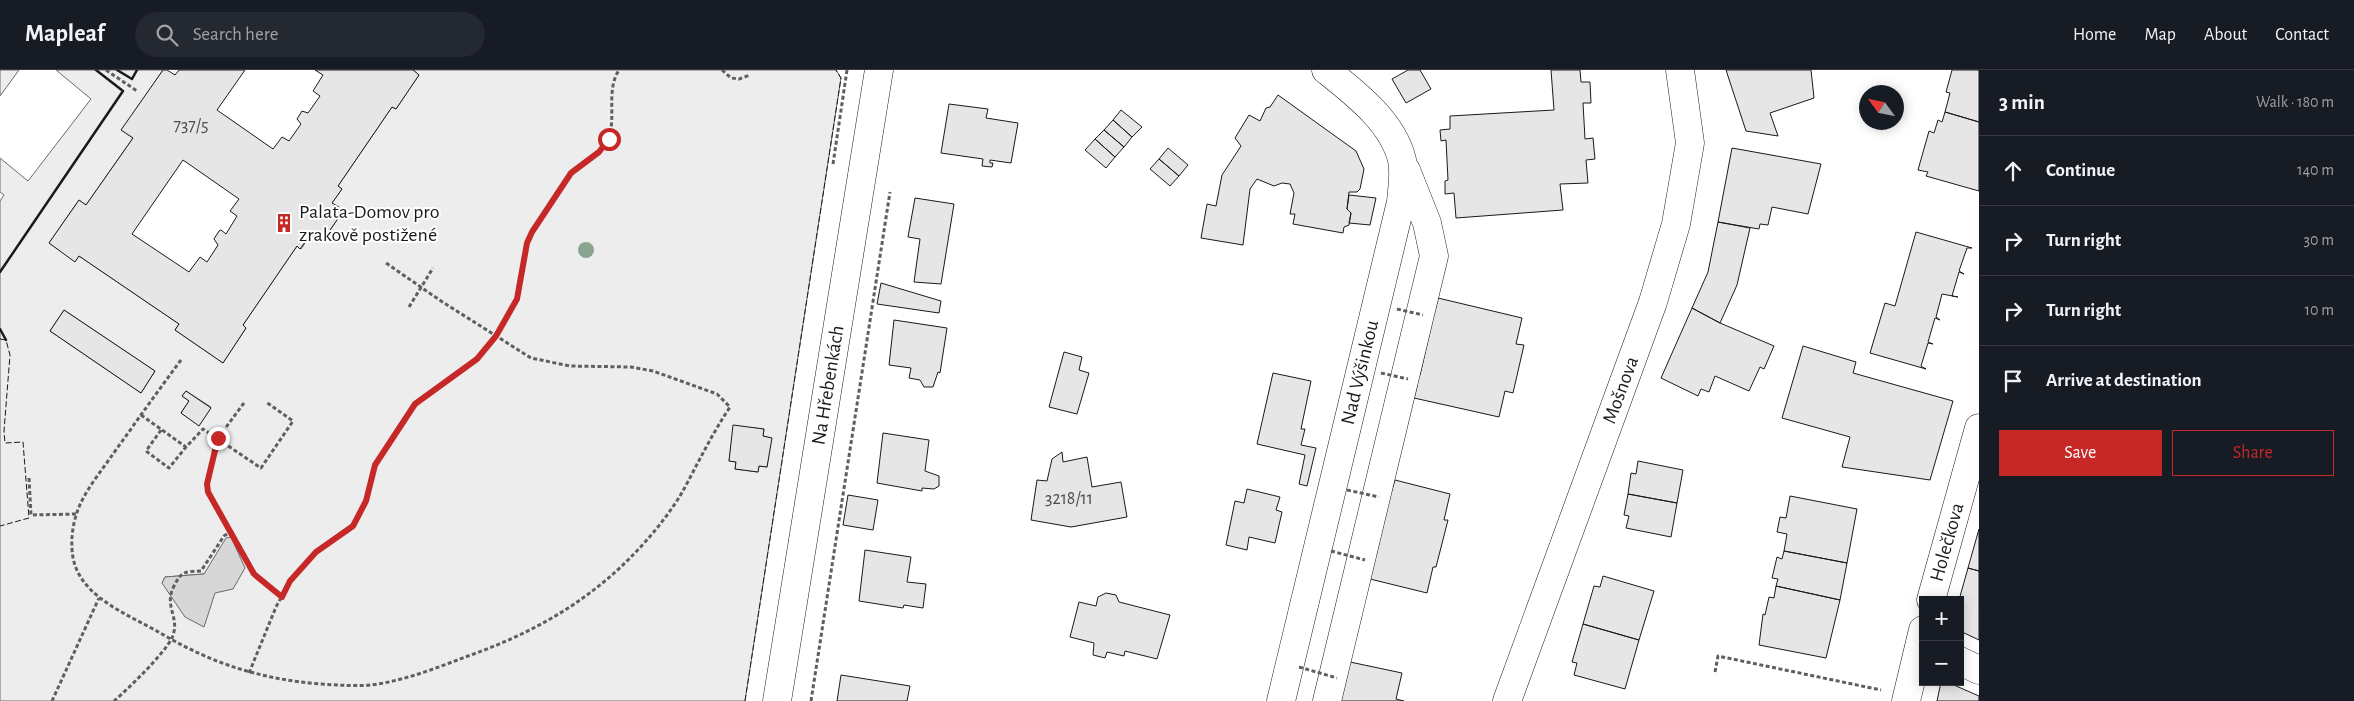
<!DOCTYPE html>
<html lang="en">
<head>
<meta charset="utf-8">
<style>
	body { margin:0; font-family:"Alegreya Sans",sans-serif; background:#242831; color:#f1f3f6 }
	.controls { position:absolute; right:15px; bottom:15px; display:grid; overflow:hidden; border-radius:0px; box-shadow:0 2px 12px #0003 }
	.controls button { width:45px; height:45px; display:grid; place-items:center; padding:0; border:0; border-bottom:1px solid #363941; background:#171b24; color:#f1f3f6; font:25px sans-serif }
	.compass { position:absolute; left:1859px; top:15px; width:45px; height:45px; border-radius:50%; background:#171b24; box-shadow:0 2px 12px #0003; rotate:303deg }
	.stop { position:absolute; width:15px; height:15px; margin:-11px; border:4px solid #c62828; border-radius:50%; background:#fff }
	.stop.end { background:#c62828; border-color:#fff; box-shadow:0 1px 5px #0008 }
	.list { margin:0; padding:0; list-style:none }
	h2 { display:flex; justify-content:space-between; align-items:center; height:65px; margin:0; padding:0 20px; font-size:21px }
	h2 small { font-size:16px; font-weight:400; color:#9ea1a6 }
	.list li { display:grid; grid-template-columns:32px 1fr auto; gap:15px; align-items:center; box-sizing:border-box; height:70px; padding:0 20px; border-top:1px solid #363941 }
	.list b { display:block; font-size:19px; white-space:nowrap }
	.list em { font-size:16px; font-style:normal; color:#9ea1a6 }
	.actions { display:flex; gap:10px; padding:15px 20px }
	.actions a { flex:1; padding:11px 0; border:1px solid #c62828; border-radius:0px; text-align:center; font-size:18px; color:#c62828 }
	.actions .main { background:#c62828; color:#fff }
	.icon { flex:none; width:28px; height:28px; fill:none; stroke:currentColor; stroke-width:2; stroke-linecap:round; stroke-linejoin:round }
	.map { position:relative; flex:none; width:1979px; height:631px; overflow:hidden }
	header { display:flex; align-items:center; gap:30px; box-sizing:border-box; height:70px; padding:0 25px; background:#171b24; border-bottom:1px solid #363941 }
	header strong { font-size:24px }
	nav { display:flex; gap:28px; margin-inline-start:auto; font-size:18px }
	.search { width:350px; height:45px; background:#242831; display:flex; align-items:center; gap:12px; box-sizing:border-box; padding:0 18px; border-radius:28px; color:#9ea1a6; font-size:19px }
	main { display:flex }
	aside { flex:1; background:#171b24 }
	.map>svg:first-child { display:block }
	.built { fill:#ededed; stroke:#6a6a6a; fill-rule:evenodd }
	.water { fill:#d7d7d7; stroke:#6a6a6a }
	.building { fill:#e6e6e6; stroke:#1a1a1a; fill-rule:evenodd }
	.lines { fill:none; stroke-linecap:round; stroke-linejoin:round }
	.minor-casing { stroke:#1a1a1a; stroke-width:29 }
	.path { stroke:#5f5f5f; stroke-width:3; stroke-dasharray:4 2.5; stroke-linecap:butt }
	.minor { stroke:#fff; stroke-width:28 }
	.path-bridge { stroke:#5f5f5f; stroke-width:3; stroke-dasharray:4 2.5; stroke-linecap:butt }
	.fence { stroke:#1a1a1a; stroke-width:1; stroke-dasharray:6 2.5; stroke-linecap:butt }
	.wall { stroke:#1a1a1a; stroke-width:2.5 }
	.tree { fill:#8aa48f }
	.route { stroke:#c62828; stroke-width:6 }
	.labels { text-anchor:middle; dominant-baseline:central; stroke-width:4; stroke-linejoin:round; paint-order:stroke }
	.number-label { font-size:18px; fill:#4d4d4d }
	.poi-label { font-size:20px; fill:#1a1a1a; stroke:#fff; text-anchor:start }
	.street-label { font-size:20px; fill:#1a1a1a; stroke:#fff }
</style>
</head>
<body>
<header>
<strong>Mapleaf</strong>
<div class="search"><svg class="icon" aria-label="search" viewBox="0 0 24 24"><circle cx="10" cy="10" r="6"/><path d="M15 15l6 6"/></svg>Search here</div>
<nav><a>Home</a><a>Map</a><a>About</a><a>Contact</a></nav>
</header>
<main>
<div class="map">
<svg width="1979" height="631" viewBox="0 0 1979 631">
	<rect width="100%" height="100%" fill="#fff"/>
	<!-- built -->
	<path class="built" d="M0 0H19L0 26Z
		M56 0H163L122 60 133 68 86 135 79 130 49 173 75 191 79 186 179 254 175 260 223 293 246 258 243 255 297 176 301 179 311 164 317 169 319 166 324 169 341 144 332 133 342 119 338 116 392 37 396 39 419 5 413 0H836L841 8 745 631H0V131L4 125 0 122V88L28 111 91 29ZM64 240 155 301 141 323 50 261ZM186 321 211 337 199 355 181 343 189 331 182 326ZM734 356 764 359 763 366 771 368 767 397 759 396 758 402 735 399 736 392 729 391ZM204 504 162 513 165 507Z"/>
	<!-- water -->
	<path class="water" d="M231 467 245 498 233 519 215 523 204 557 185 547 162 513 165 507 204 504 226 468Z"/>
	<!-- building -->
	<path class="building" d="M163 0H167L175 5 179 0H245L217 40 273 79 282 67 289 71 301 54 297 49 302 41 308 43 320 26 313 21 323 5 315 0H413L419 5 396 39 392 37 338 116 342 119 332 133 339 137 337 141 341 144 324 169 319 166 317 169 311 164 300 179 297 176 243 255 246 258 223 293 175 260 179 254 79 186 75 192 49 173 79 130 86 135 133 68 121 60ZM183 90 239 129 230 141 237 146 226 164 221 160 219 161 214 169 218 175 207 192 200 187 189 202 132 164Z
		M1408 0H1420L1431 19 1406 33 1392 9Z
		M1551 0H1580L1581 12H1590L1591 33H1583L1585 69 1593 68 1595 89 1586 90 1588 113 1560 114 1563 140 1456 148 1454 123 1445 124V111L1448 110 1446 70 1441 71 1440 60 1450 59V46L1554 40Z
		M1726 0H1811L1814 28 1770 43 1778 66 1746 61Z
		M1952 0H1979V52L1945 42 1950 23 1946 22Z
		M1278 25 1356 81 1364 99 1360 119 1357 122H1349L1347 139 1351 143 1349 155 1344 157 1343 163 1293 154 1295 144H1290L1294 123 1290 114 1282 113 1274 116 1257 109 1250 119 1243 175 1201 168 1207 134 1216 136 1222 105 1241 76 1235 68 1249 45 1260 51 1266 38 1270 37Z
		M949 34 988 39 986 48 1018 53 1011 93 990 90V93H993L992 97 982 96 983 89 941 83Z
		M1121 40 1142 57 1132 67 1113 50Z
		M1945 42 1979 52V121L1926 106 1928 102 1918 100 1929 61 1934 63 1938 50 1942 52Z
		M1113 50 1132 67 1124 77 1104 60Z
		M1104 60 1124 77 1115 87 1095 69Z
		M1095 69 1115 87 1106 98 1085 80Z
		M1168 78 1188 95 1179 106 1159 89Z
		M1732 78 1821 94 1808 144 1772 137 1768 155 1760 154 1759 159 1718 152Z
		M1159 89 1179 106 1170 116 1150 99Z
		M1349 125 1376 128 1370 155 1349 153 1351 143 1347 139Z
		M915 128 954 134 941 214 914 212 920 169 908 167Z
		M1718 152 1750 158 1737 215 1720 253 1692 238 1708 202Z
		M1916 162 1972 178H1967L1959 201 1964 204 1959 202 1952 226 1958 227 1942 224 1936 247 1940 250 1935 248 1928 272 1933 274 1928 273 1921 296 1926 299 1870 283 1885 233 1895 236Z
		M881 213 941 231 939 243 877 234Z
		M1438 228 1522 248 1516 274 1524 275 1513 323 1505 321 1499 347 1414 328 1417 316 1409 302 1420 305 1432 252 1422 250 1425 238 1435 241Z
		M1692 238 1720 253 1774 276 1764 299 1760 297 1749 321 1715 306 1709 322 1701 319 1698 326 1661 308Z
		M64 240 155 301 141 323 50 261Z
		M894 250 947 258 940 303 938 302 933 317H924L920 310 909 308 911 298 889 295Z
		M1803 276 1856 292 1853 303 1953 331 1930 410 1842 397 1850 367 1782 348Z
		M1064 282 1082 287 1079 300 1089 303 1077 344 1049 337Z
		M1273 303 1311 311 1301 359H1305L1301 375 1316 378 1307 416 1299 414 1305 385 1257 374Z
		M186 321 211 338 199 356 181 343 189 331 182 326Z
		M733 355 764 359 763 366 772 368 767 397 759 396 758 402 735 399 736 392 729 391Z
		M883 363 929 370 925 401 939 406V416L934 419 922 418V421L877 413Z
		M1062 382 1063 392 1087 387 1092 417 1121 412 1127 447 1071 457 1031 450 1037 410 1047 411 1052 389Z
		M1638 391 1683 400 1677 433 1628 424 1631 403 1636 404Z
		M1395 410 1450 424 1444 450H1448L1436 497H1433L1427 523 1370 509 1373 498 1366 484 1376 486 1388 434 1381 420 1391 423Z
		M1247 419 1280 427 1276 440 1282 442 1275 473 1249 467 1247 480 1226 475 1235 431 1244 433Z
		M1628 424 1677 433 1671 467 1626 458 1629 446 1624 445Z
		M848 425 878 430 873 460 843 455Z
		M1790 426 1857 439 1847 493 1784 481 1787 464 1777 462 1780 447 1786 448Z
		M1979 459V501L1968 498Z
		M865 480 911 487 907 512 926 514 923 538 904 535 903 538 859 531Z
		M1784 481 1847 493 1840 530 1776 516 1778 509 1772 508 1777 487 1782 489Z
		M1968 498 1979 501V570L1960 561 1959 530Z
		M1603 506 1654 521 1639 570 1583 554 1594 516 1600 517Z
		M1776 516 1840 530 1826 588 1759 575 1763 544 1765 545 1769 527 1774 528Z
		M1106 523 1116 525 1119 532 1170 545 1157 589 1125 581 1124 586 1107 582 1105 588 1093 585 1094 573 1070 567 1079 532 1096 536 1098 527Z
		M1583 554 1639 570 1625 619 1574 605 1577 593 1572 592Z
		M1350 592 1402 603 1396 629 1404 631H1341Z
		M841 605 910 616 907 631H837Z
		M1941 612H1947L1979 626V631H1937Z"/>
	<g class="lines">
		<!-- minor casing -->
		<g class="minor-casing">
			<g id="minor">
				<path id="s1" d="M1931 530 1979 358"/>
				<path d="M1960 591 1979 600"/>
				<path id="s2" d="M777 631 879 0"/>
				<path id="s3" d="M1281 631 1401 132C1402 118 1405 104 1402 90 1393 52 1355 23 1326 0"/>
				<path d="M1327 631 1434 186 1427 153 1406 100"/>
				<path id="s4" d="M1507 631 1653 232 1676 154 1690 73 1680 0"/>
				<path d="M1906 631 1923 560"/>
			</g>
		</g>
		<!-- path -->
		<path class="path" d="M106 0 137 21
			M722 0 731 8 739 9 750 5
			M833 94 847 0
			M409 237 433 198
			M181 290C158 321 136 352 113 384 102 400 87 418 79 437 74 449 71 465 72 478 73 525 126 543 162 564 213 594 261 609 320 614 340 615 359 617 378 614 409 609 439 597 468 586 528 565 583 535 629 489 649 469 670 444 684 419 699 391 712 364 730 337L717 324 653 301 631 297 570 296 531 288 441 231 386 193
			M244 333 218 368 207 414 208 421 253 504 282 527
			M141 345 186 377 203 359 261 398 293 351 266 332
			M161 360 146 381 169 398 186 377
			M29 408 31 445 77 444
			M1715 602 1718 586 1881 620
			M249 603 276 537 290 511 316 482 353 455 367 431 375 395 415 334 477 289 496 266 517 229 527 173 532 163C541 148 561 112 573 102 585 91 603 84 609 68 616 46 606 20 619 0
			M52 631 99 528
			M114 631C128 619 164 584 172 568 181 547 163 537 174 516 182 500 185 502 201 501L224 466 232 461
			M811 631 890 122"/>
		<!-- minor -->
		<use href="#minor" class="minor"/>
		<!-- path-bridge -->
		<path class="path-bridge" d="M1397 239 1423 245
			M1381 303 1408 309
			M1347 420 1379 427
			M1331 481 1365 490
			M1299 597 1337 608"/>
		<!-- fence -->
		<path class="fence" d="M0 269 6 270 10 285 4 361 5 373 23 372 29 448 0 456
			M745 631 841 8 836 0"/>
		<!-- wall -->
		<path class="wall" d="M117 0 132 9 137 0
			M0 202 123 21 96 0
			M0 259 6 270"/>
	</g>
	<!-- trees -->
	<circle class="tree" cx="586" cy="180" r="8"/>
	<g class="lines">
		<!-- route -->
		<path class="route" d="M218 368 207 414 208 422 254 504 282 527 290 511 316 482 353 456 366 431 375 395 415 334 477 289 496 266 517 229 527 173 532 162 571 103 599 82 609 69"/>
	</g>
	<!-- icons -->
	<defs>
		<g id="building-bare" transform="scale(1.5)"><path d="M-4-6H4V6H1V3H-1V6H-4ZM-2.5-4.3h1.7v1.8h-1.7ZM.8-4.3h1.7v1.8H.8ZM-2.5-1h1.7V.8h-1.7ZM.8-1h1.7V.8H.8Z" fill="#c62828" stroke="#fff" stroke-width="2.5" paint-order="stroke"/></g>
	</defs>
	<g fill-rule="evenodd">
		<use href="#building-bare" x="284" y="153"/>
	</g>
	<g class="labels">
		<!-- number labels -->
		<g class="number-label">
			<text x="191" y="56">737/5</text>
			<text x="1069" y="429">3218/11</text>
		</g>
		<!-- poi labels -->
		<g class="poi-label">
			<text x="299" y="142">Palata-Domov pro<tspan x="299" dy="23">zrakově postižené</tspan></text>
		</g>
		<!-- street labels -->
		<g class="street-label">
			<text stroke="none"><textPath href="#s3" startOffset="338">Nad Výšinkou</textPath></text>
			<text stroke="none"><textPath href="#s2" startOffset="320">Na Hřebenkách</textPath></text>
			<text stroke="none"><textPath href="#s4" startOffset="331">Mošnova</textPath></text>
			<text stroke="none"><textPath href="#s1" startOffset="60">Holečkova</textPath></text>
		</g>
	</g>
</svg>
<div class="controls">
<button>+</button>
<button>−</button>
</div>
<svg class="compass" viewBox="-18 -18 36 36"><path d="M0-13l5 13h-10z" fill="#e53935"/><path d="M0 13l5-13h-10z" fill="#9ea1a6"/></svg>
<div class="stop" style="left:609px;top:69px"></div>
<div class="stop end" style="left:218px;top:368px"></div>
</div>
<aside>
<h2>3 min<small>Walk · 180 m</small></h2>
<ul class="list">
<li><svg class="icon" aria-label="ahead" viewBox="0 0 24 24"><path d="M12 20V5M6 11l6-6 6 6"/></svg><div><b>Continue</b></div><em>140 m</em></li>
<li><svg class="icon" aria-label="right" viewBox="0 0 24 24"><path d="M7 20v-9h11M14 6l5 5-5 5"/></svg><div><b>Turn right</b></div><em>30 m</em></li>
<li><svg class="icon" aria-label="right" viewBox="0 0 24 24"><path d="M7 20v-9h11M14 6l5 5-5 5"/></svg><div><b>Turn right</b></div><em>10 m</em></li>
<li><svg class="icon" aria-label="arrive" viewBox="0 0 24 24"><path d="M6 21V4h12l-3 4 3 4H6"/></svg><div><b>Arrive at destination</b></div></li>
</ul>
<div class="actions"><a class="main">Save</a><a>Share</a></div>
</aside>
</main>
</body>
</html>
